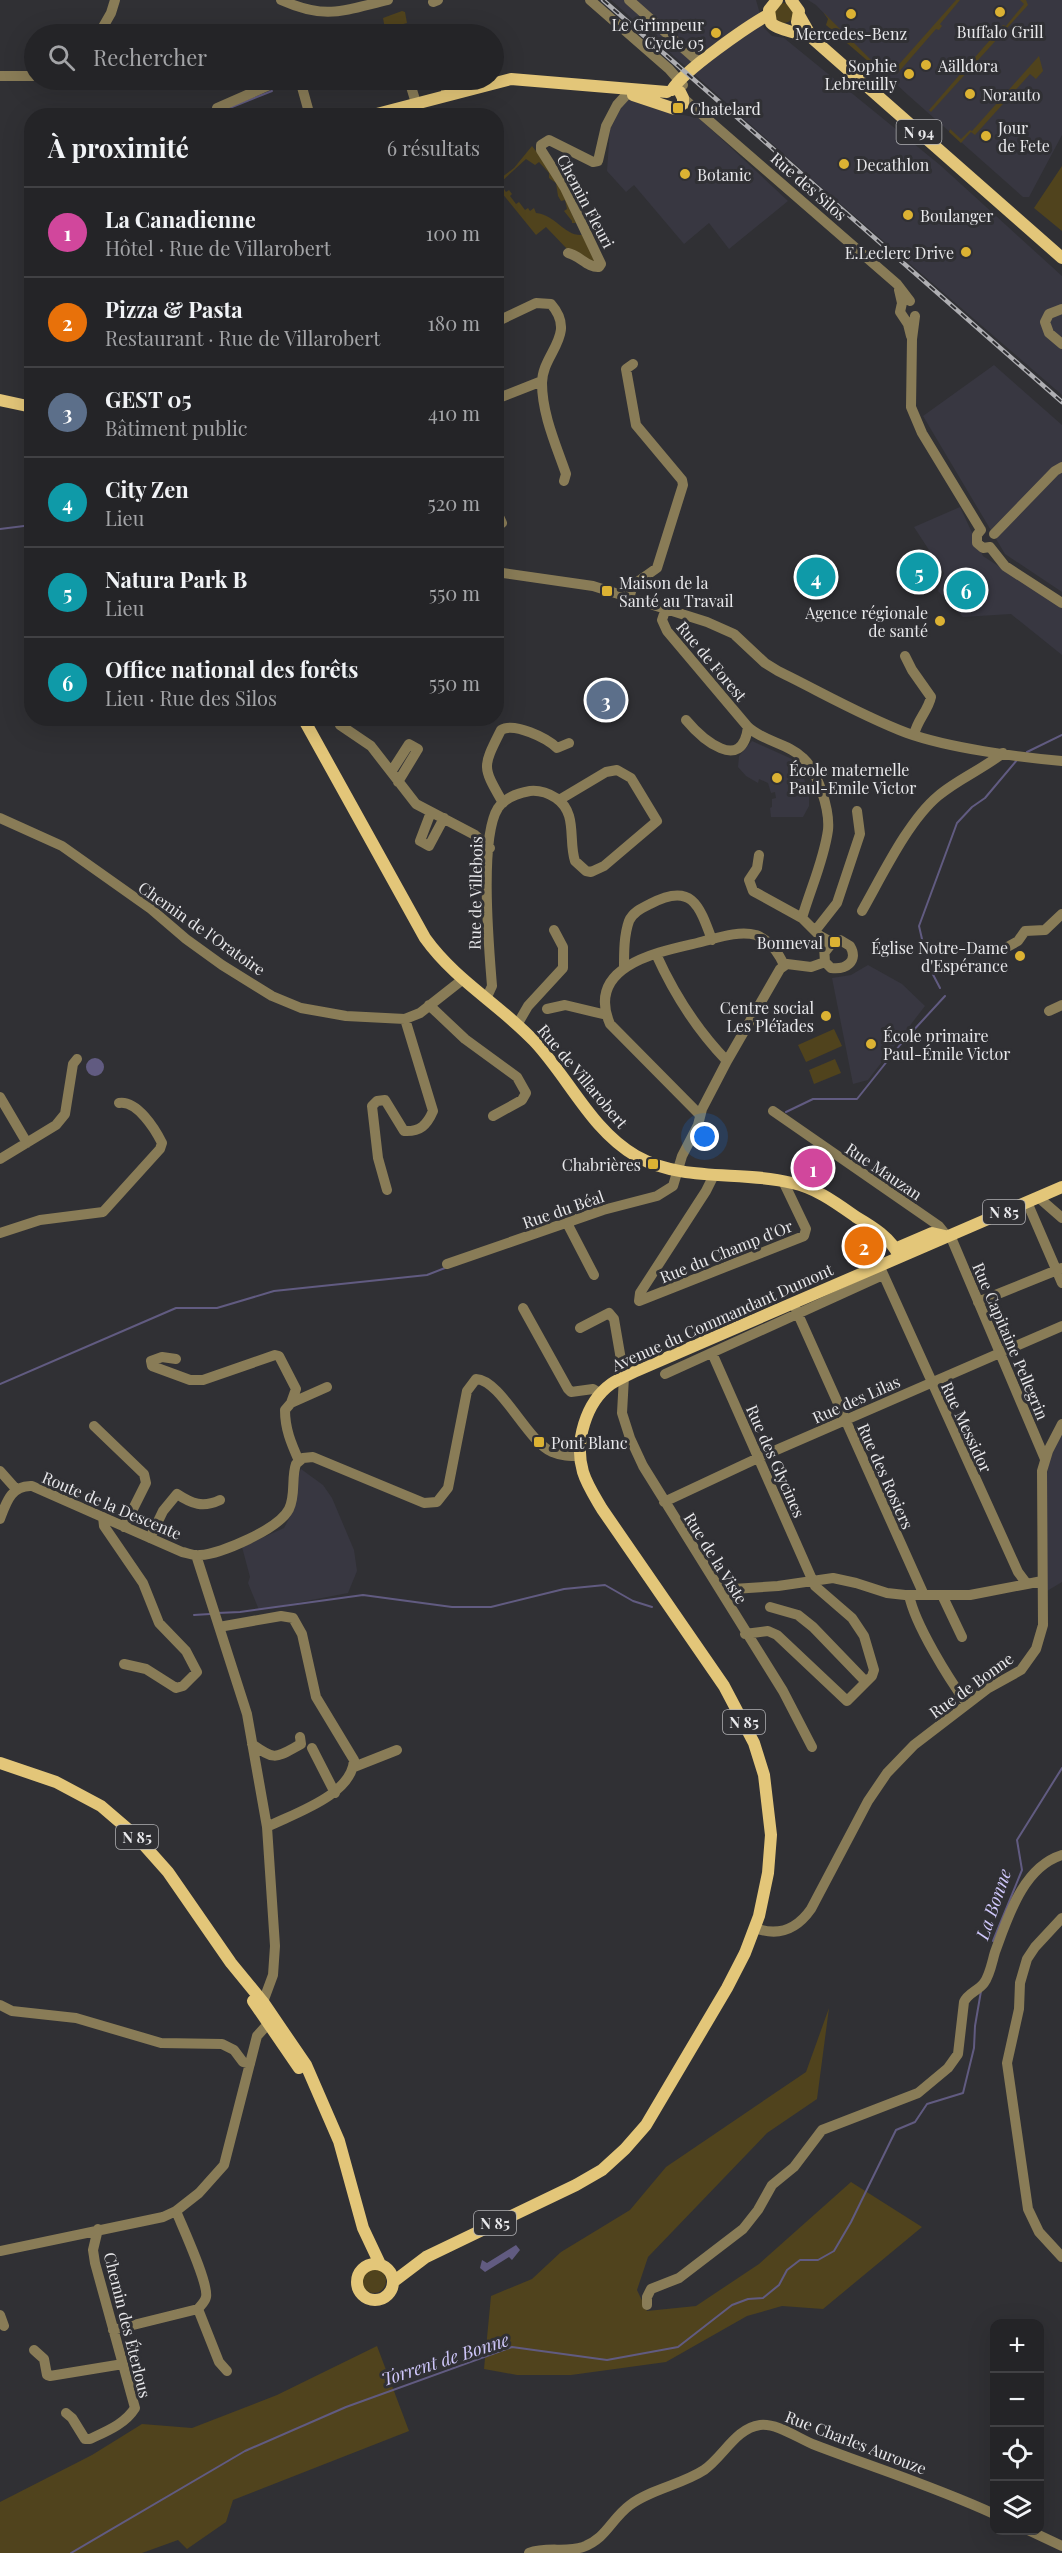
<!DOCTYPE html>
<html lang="fr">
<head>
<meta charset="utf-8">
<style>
	body { margin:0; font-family:"Playfair Display",serif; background:#303033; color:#f1f3f6 }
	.controls { position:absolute; right:18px; bottom:18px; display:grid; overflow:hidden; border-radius:12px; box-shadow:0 6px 24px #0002 }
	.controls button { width:54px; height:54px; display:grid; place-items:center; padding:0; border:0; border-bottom:2px solid #414144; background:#242427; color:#f1f3f6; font:30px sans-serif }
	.you { position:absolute; left:705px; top:1137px; width:21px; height:21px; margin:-15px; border:4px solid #fff; border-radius:50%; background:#1a73e8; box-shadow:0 0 0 9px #1a73e833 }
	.badge { display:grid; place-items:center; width:39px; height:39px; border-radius:50%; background:#dcb233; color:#fff; font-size:20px; font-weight:700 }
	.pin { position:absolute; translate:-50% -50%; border:3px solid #fff; box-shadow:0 2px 6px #0006 }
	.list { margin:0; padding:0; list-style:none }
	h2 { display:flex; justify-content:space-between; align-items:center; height:78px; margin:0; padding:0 24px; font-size:26px }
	h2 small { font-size:20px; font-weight:400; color:#a3a4a7 }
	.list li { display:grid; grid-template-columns:39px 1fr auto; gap:18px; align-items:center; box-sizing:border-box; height:90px; padding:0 24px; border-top:2px solid #414144 }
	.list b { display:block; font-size:22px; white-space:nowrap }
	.list p { margin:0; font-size:20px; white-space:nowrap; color:#a3a4a7 }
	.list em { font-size:20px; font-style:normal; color:#a3a4a7 }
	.icon { flex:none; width:33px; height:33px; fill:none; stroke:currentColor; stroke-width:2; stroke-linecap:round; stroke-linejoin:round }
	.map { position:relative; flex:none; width:1062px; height:2553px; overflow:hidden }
	.search { position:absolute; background:#242427; box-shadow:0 6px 24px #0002; left:24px; top:24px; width:480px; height:66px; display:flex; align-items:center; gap:15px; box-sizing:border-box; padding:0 21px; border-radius:33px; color:#a3a4a7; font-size:22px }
	.panel { position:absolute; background:#242427; box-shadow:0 6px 24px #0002; left:24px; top:108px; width:480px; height:618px; border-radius:24px }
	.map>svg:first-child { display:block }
	.built { fill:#383741 }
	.green { fill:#50431d }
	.water { fill:#615b81 }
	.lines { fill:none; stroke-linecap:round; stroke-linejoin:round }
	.stream { stroke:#615b81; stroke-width:2 }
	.minor { stroke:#897c57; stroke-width:10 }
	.major { stroke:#e3c679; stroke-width:12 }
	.rail-casing { stroke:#aeaeb2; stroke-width:4.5 }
	.rail { stroke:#303034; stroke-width:2; stroke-dasharray:7; stroke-linecap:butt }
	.poi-dot { fill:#dcb233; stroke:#303034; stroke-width:2 }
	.labels { text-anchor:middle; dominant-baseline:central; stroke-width:6; stroke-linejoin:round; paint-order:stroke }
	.shield { fill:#303034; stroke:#b1b1b4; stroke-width:1.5 }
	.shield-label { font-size:15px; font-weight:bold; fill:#e8e8eb }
	.poi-label { font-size:16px; fill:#e8e8eb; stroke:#303034; text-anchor:start }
	.street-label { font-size:16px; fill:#e8e8eb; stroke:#303034 }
	.water-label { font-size:18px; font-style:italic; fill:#d0c8fc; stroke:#303034 }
</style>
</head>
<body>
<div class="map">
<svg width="1062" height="2553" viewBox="0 0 1062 2553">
	<rect width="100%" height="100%" fill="#303034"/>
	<!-- built -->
	<path class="built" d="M611 0H756L764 28 772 36 784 38 940 165 1062 276V395L814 181Z
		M808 0H1062V135L1029 197H1023L908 95 857 48 816 5Z
		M627 97 662 111 699 118 788 201 729 249 709 223 684 244 634 185 626 192 607 171 610 129Z
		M994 365 1062 425V592L1005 554 923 416Z
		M960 507 983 556 1062 608V655L1011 614 963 617 938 591 944 573 914 527Z
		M752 741 792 759 802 771 809 796V806L803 817H771L770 808 772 807V799L776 798 775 792 771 793 768 783 759 779 758 783 746 776 738 767 739 756Z
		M868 965 902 984 925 1006 868 1080 853 1084 832 978 851 975Z
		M1062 1430V1582L1047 1591 1045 1483 1051 1453Z
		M301 1469 323 1485 332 1498 354 1550 357 1571 348 1593 259 1610 248 1583 250 1577 242 1547 284 1528 295 1507 296 1481Z"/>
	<!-- green -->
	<path class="green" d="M956 0H960L940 24 942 26 939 30 936 29 897 74 894 70Z
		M1020 0H1026L1028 5 931 112 929 110 1003 25 1006 26 1024 4Z
		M774 13a10 10 0 1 1 20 0a10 10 0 1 1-20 0Z
		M402 11 405 12 407 23 385 29 383 18Z
		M823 12 871 60 869 62 826 25 828 19Z
		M1039 56 1043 71 1036 79 1030 74 975 135 971 132 961 143 949 132 950 129 961 139 970 130 972 131Z
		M532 146 554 174 576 223H572V221L564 211 567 209 565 200 561 201 558 196 556 183 549 178V173L539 162 535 165 526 159 500 183 506 192 509 190 512 194 510 196 516 204 519 202 525 210 528 208 530 211 534 208 536 213C556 215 564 236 582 235L598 265 569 251 546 227 536 235 497 187V181L514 168Z
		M1062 166V231L1034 208Z
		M834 1029 842 1046 806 1062 798 1045Z
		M835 1059 841 1073 814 1084 809 1070Z
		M829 2008 817 2099 767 2133 648 2257 637 2290 647 2311 696 2306 759 2264 851 2182 922 2227 823 2309 782 2306 747 2316 666 2362 571 2375H517L484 2369 491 2296 532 2279 561 2252 630 2210 666 2167 806 2072Z
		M362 2281a12 12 0 1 1 24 0a12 12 0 1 1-24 0Z
		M377 2346 409 2431 233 2500 226 2522 187 2549 178 2540 142 2553H0V2502L92 2455 142 2424 192 2428 277 2395Z"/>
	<!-- water -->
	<path class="water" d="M86 1067a9 9 0 1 1 18 0a9 9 0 1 1-18 0Z
		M516 2245 520 2250 512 2260 509 2257 485 2272 480 2268 482 2260 487 2263Z"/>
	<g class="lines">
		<!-- stream -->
		<path class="stream" d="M220 116 232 107 272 91
			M0 529 32 525
			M1027 752 1062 735
			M940 988 928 965 919 926 957 823 972 807 985 798 1017 760
			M786 1112 813 1099H857L900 1045 945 996
			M0 1384 176 1308H217L274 1291 427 1275 445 1268
			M217 1613 240 1612 363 1595 452 1607H491L564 1589 605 1585 633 1601 652 1607
			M194 1615 210 1614
			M993 1941 1022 1870 1017 1840 1062 1768
			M71 2553 245 2451 346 2407 512 2347 607 2360 678 2347 732 2305 748 2299 763 2298 779 2285 787 2270 800 2260H818L834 2251 851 2222 896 2130 915 2122 927 2104 963 2093 974 2048 975 2026 981 1991"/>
		<!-- minor -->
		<path class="minor" d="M281 0C326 20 342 11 388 0
			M590 0 669 69 683 85
			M629 0 700 63
			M433 2 438 0
			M99 34 111 13 115 0
			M0 76H34
			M300 80 310 116
			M409 80 416 103
			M444 80 447 95
			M683 98 897 284 910 301
			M217 108 281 80
			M568 253C579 255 588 268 599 267L601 264 565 188 541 150V145L549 140 593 162 598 161 606 126 617 105 628 93
			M899 290 902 303 900 312 908 324 911 336
			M1062 309 1049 314 1045 322 1049 333 1062 344
			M915 316 912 339 911 407 922 433 981 530
			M496 322 536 303 551 304C578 335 542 353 542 383 542 414 556 445 566 474L564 481
			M496 399 542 381
			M496 510 502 523 496 528
			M981 530 977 535V543L983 548 990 547
			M994 534 1055 471 1062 467
			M990 547 1005 566 1062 603
			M496 572 593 586 707 622 734 634 765 663 778 671C821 692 862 716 907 733 949 748 1017 757 1062 761
			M629 598 633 585 657 568 683 485 682 480 636 425 626 369 633 364
			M665 611 662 620 667 631 748 727C764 742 788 743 803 758 818 772 830 810 828 830 824 860 810 890 802 918L820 936 833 943
			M905 656 912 670 931 697C928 711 917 720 914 735
			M337 718 340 725 371 746 416 804 475 835 490 848
			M686 720C702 739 742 774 748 727
			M391 772 409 744 418 749 398 782
			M503 803C482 766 482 768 501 730 514 722 547 738 557 748L569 743
			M431 812 420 841 429 846 444 818
			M0 818 62 846 151 909 186 939 222 965 272 996 301 1008 346 1016 405 1019 420 1013 462 980
			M759 855 757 868 749 880 753 891 802 918
			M862 911C882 876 908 821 938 796 958 779 983 769 1003 753
			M815 931 837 903 860 834 857 811
			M820 936 824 946 825 962 831 968C846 970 859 961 850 946L840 940 832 943 825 952
			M1000 951 1018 941 1025 931 1045 930 1062 914
			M656 954C674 994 696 1029 727 1061
			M624 968C624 952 624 935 629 921 633 912 642 908 650 904 691 882 699 904 712 940
			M486 999 492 986C489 948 479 838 498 808 505 798 518 793 530 791 540 790 548 793 556 798 578 813 568 840 575 861L586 871 591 872 604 866 657 821 631 778 617 770 606 772 559 800
			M429 1005 465 1039 517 1077 526 1093 522 1100 493 1116
			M547 1009 565 1005 607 1015
			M1049 1011 1062 1005
			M517 1025 528 1006 563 968V947L554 930
			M0 1097 27 1143
			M773 1111 939 1226 947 1236
			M700 1115 610 1024C585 966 658 952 697 943 715 939 737 930 756 935 770 940 778 952 784 965
			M0 1159 56 1125 65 1114 73 1064 77 1059
			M714 1175 706 1191 640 1293 639 1301 804 1236 806 1229 783 1181
			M387 1190 378 1158 372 1106 377 1101 385 1100 404 1131C420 1132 427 1125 433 1111L405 1019
			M1038 1197 1062 1218
			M1027 1202 1062 1283
			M567 1223 594 1275
			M0 1233 40 1220 103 1212 160 1149 162 1143C155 1129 137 1100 119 1103
			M950 1235 1045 1459
			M447 1264 603 1210 657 1196 673 1186 682 1156 698 1125 702 1109 727 1061 780 969 787 964 811 967 825 962
			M879 1265 1018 1572 1027 1584 1042 1581
			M978 1302 1062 1268
			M793 1303 924 1595
			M523 1308 568 1389 571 1392 593 1389 601 1394
			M580 1328 609 1313 614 1319 624 1377 622 1413 630 1438 643 1466 783 1691 812 1747
			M712 1353 815 1586 852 1618 864 1636 874 1670 872 1676 847 1701 777 1635 768 1631 745 1634
			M176 1359 162 1357 151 1361 152 1366 190 1380H203L275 1355 279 1356 296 1389 291 1403 285 1410C285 1429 291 1443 299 1461
			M665 1374 883 1275
			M291 1403 327 1387
			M94 1426 144 1474 146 1483 124 1527
			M0 1471 16 1489
			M664 1502 758 1458 1062 1326
			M103 1517 104 1526 143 1583 159 1623 186 1651 197 1672 183 1686 176 1688 146 1669 124 1664
			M0 1519C6 1503 11 1485 32 1486L182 1552C188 1553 194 1556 200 1555 221 1554 279 1529 289 1509 296 1495 291 1478 296 1464L303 1458 313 1457 424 1503 437 1502 448 1488 467 1391 476 1379C501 1380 527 1441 552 1452 561 1456 570 1456 580 1456
			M150 1538 163 1511 177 1494C192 1504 203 1508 220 1500
			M196 1555 247 1714 267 1827 275 1946 273 1975 263 2002
			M733 1589 778 1586 833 1578 856 1583 887 1593 905 1595H970L1027 1584
			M909 1595C915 1625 949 1679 967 1704
			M942 1595 962 1637
			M770 1607 798 1615 813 1627 866 1682
			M219 1627 281 1616 293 1618 302 1634 316 1697 354 1760C352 1795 295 1813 267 1827
			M252 1744C276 1761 275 1758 301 1744L300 1737
			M312 1748 335 1793
			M354 1767 397 1750
			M1062 1918 1035 1947 1027 1959 1020 1983 1019 2009 1007 2063 1028 2209 1039 2232 1062 2257
			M755 1928C779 1937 797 1929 811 1909L868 1801 887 1773 914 1745 987 1689 1021 1670 1036 1649 1043 1625 1042 1471 1048 1451 1062 1424
			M0 2005 12 2011 76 2018 161 2043 222 2044 234 2050 243 2062 250 2064
			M0 2251 163 2217 176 2211 199 2193 224 2165 257 2036 268 2024 274 2025
			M647 2305V2297L651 2289 679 2278 743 2229 758 2210 772 2185 794 2167 822 2130 918 2093 948 2068 958 2054 964 2002C968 1993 978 1991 984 1983 990 1975 992 1962 995 1952 1008 1917 1023 1867 1062 1855
			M198 2309 219 2362 227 2371
			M0 2315 4 2326
			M113 2330 198 2309C201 2305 205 2302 206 2297 209 2284 182 2226 176 2211
			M34 2350 44 2359 47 2375 50 2376 123 2364
			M66 2413 72 2418 85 2439H90C107 2431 125 2424 135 2408L95 2263 93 2250 98 2229
			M1028 2530 1062 2546
			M529 2553C547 2546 565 2553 583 2547 607 2538 611 2519 630 2505 651 2489 681 2485 704 2470 723 2457 736 2428 760 2425 778 2423 799 2439 815 2445 875 2468 936 2487 994 2514"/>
		<!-- major -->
		<path class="major" d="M777 0 769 10 771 23C778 30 800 33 812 38
			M791 0 799 11 797 22
			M799 15 812 38 1062 258
			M672 90C683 71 748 26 768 15
			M633 95 675 109 683 104V98L680 92
			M369 116 511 79 667 92
			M0 400 32 407
			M303 718 425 938C455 980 499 1004 534 1041 569 1078 591 1130 636 1156 684 1183 741 1170 792 1183 816 1188 836 1203 856 1217 873 1227 891 1238 899 1256
			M897 1248 932 1233 945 1236
			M0 1763 56 1782 101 1806 136 1836 168 1872 231 1963 263 2002 306 2065 339 2141 363 2228 380 2264
			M253 2001 299 2068
			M357 2282a18 18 0 1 1 36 0a18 18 0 1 1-36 0Z
			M393 2282 426 2257 576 2185 602 2170 625 2149 646 2125 727 1988 745 1953 759 1916 768 1873 771 1835 764 1775 754 1743 724 1686 602 1509C595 1497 587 1485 583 1472 574 1442 586 1402 611 1384 619 1379 628 1375 636 1371L1062 1187"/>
		<!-- rail casing -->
		<g class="rail-casing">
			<path id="rail" d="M603 0 1062 402"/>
		</g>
		<!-- rail -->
		<use href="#rail" class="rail"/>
	</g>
	<!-- markers -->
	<g class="poi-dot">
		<circle cx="1000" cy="12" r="6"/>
		<circle cx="851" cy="14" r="6"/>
		<circle cx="716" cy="33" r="6"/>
		<circle cx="926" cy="65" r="6"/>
		<circle cx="909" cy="74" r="6"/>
		<circle cx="970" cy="94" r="6"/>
		<rect x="672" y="102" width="12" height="12" rx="3"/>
		<circle cx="986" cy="136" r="6"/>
		<circle cx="844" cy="164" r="6"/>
		<circle cx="685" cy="174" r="6"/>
		<circle cx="908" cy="215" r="6"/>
		<circle cx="966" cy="252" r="6"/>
		<rect x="601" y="585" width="12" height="12" rx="3"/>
		<circle cx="940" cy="621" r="6"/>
		<circle cx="777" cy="778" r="6"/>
		<rect x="829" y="936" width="12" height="12" rx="3"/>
		<circle cx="1020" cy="956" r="6"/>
		<circle cx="826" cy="1016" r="6"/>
		<circle cx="871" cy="1044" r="6"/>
		<rect x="647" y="1158" width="12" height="12" rx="3"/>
		<rect x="533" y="1436" width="12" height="12" rx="3"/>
	</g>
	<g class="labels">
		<!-- shield labels -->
		<g class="shield">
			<rect x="896.5" y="120" width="45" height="24" rx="4.5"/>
			<rect x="983" y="1200" width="42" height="24" rx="4.5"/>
			<rect x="723" y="1710" width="42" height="24" rx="4.5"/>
			<rect x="116" y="1825" width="42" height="24" rx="4.5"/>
			<rect x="474" y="2211" width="42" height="24" rx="4.5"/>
		</g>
		<g class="shield-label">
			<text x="919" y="132">N 94</text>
			<text x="1004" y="1212">N 85</text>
			<text x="744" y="1722">N 85</text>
			<text x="137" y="1837">N 85</text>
			<text x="495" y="2223">N 85</text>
		</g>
		<!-- poi labels -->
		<g class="poi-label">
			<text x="704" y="24" text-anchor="end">Le Grimpeur<tspan x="704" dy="18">Cycle 05</tspan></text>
			<text x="1000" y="31" text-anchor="middle">Buffalo Grill</text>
			<text x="851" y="33" text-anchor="middle">Mercedes-Benz</text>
			<text x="897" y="65" text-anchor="end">Sophie<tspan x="897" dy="18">Lebreuilly</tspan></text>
			<text x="938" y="65">Aälldora</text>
			<text x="982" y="94">Norauto</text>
			<text x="690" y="108">Chatelard</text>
			<text x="998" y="127">Jour<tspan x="998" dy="18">de Fete</tspan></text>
			<text x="856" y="164">Decathlon</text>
			<text x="697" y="174">Botanic</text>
			<text x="920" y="215">Boulanger</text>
			<text x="954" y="252" text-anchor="end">E.Leclerc Drive</text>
			<text x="619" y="582">Maison de la<tspan x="619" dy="18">Santé au Travail</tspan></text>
			<text x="928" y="612" text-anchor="end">Agence régionale<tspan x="928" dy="18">de santé</tspan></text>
			<text x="789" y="769">École maternelle<tspan x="789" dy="18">Paul-Emile Victor</tspan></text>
			<text x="823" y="942" text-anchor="end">Bonneval</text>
			<text x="1008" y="947" text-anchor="end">Église Notre-Dame<tspan x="1008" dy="18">d'Espérance</tspan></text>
			<text x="814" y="1007" text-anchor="end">Centre social<tspan x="814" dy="18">Les Pléïades</tspan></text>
			<text x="883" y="1035">École primaire<tspan x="883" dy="18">Paul-Émile Victor</tspan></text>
			<text x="641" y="1164" text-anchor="end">Chabrières</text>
			<text x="551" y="1442">Pont Blanc</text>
		</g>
		<!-- street labels -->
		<g class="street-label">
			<text transform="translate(809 186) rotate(41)">Rue des Silos</text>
			<text transform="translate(586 201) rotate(62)">Chemin Fleuri</text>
			<text transform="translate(712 661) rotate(50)">Rue de Forest</text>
			<text transform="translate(475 893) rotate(-89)">Rue de Villebois</text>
			<text transform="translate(202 928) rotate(35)">Chemin de l'Oratoire</text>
			<text transform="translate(583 1076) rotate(50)">Rue de Villarobert</text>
			<text transform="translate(884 1171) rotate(34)">Rue Mauzan</text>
			<text transform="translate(563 1209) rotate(-19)">Rue du Béal</text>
			<text transform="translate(726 1251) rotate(-22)">Rue du Champ d'Or</text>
			<text transform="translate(722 1317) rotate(-24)">Avenue du Commandant Dumont</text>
			<text transform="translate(1011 1341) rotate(67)">Rue Capitaine Pellegrin</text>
			<text transform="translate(856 1399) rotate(-24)">Rue des Lilas</text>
			<text transform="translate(967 1427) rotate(65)">Rue Messidor</text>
			<text transform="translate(776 1461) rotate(66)">Rue des Glycines</text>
			<text transform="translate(886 1476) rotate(66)">Rue des Rosiers</text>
			<text transform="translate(112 1505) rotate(23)">Route de la Descente</text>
			<text transform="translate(716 1558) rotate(58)">Rue de la Viste</text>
			<text transform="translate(971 1685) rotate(-36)">Rue de Bonne</text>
			<text transform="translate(128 2325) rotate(76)">Chemin des Éterlous</text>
			<text transform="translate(856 2442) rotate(21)">Rue Charles Aurouze</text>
		</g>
		<!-- water labels -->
		<g class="water-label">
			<text transform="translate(993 1904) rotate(-71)">La Bonne</text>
			<text transform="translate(445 2359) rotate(-18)">Torrent de Bonne</text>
		</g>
	</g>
</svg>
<div class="controls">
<button>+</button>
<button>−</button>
<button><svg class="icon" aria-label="locate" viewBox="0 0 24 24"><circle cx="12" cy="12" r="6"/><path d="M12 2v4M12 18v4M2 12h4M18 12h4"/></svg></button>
<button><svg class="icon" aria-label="layers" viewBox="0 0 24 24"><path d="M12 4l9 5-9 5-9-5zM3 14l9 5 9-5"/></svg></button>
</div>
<div class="you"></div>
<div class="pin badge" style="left:813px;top:1168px;background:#d1479c">1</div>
<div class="pin badge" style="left:864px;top:1246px;background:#e8710a">2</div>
<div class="pin badge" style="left:606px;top:700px;background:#5c6f8a">3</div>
<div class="pin badge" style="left:816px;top:577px;background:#0f9aa8">4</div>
<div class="pin badge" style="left:919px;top:572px;background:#0f9aa8">5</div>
<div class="pin badge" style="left:966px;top:590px;background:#0f9aa8">6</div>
<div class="search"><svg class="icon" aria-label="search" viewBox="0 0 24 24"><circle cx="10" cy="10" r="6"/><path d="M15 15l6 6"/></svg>Rechercher</div>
<section class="panel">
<h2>À proximité<small>6 résultats</small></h2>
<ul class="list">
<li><span class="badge" style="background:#d1479c">1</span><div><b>La Canadienne</b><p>Hôtel · Rue de Villarobert</p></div><em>100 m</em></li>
<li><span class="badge" style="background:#e8710a">2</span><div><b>Pizza &amp; Pasta</b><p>Restaurant · Rue de Villarobert</p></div><em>180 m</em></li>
<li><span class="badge" style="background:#5c6f8a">3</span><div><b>GEST 05</b><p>Bâtiment public</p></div><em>410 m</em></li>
<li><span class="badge" style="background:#0f9aa8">4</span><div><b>City Zen</b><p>Lieu</p></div><em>520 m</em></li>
<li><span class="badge" style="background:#0f9aa8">5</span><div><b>Natura Park B</b><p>Lieu</p></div><em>550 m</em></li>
<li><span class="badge" style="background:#0f9aa8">6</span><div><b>Office national des forêts</b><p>Lieu · Rue des Silos</p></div><em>550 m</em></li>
</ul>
</section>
</div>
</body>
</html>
